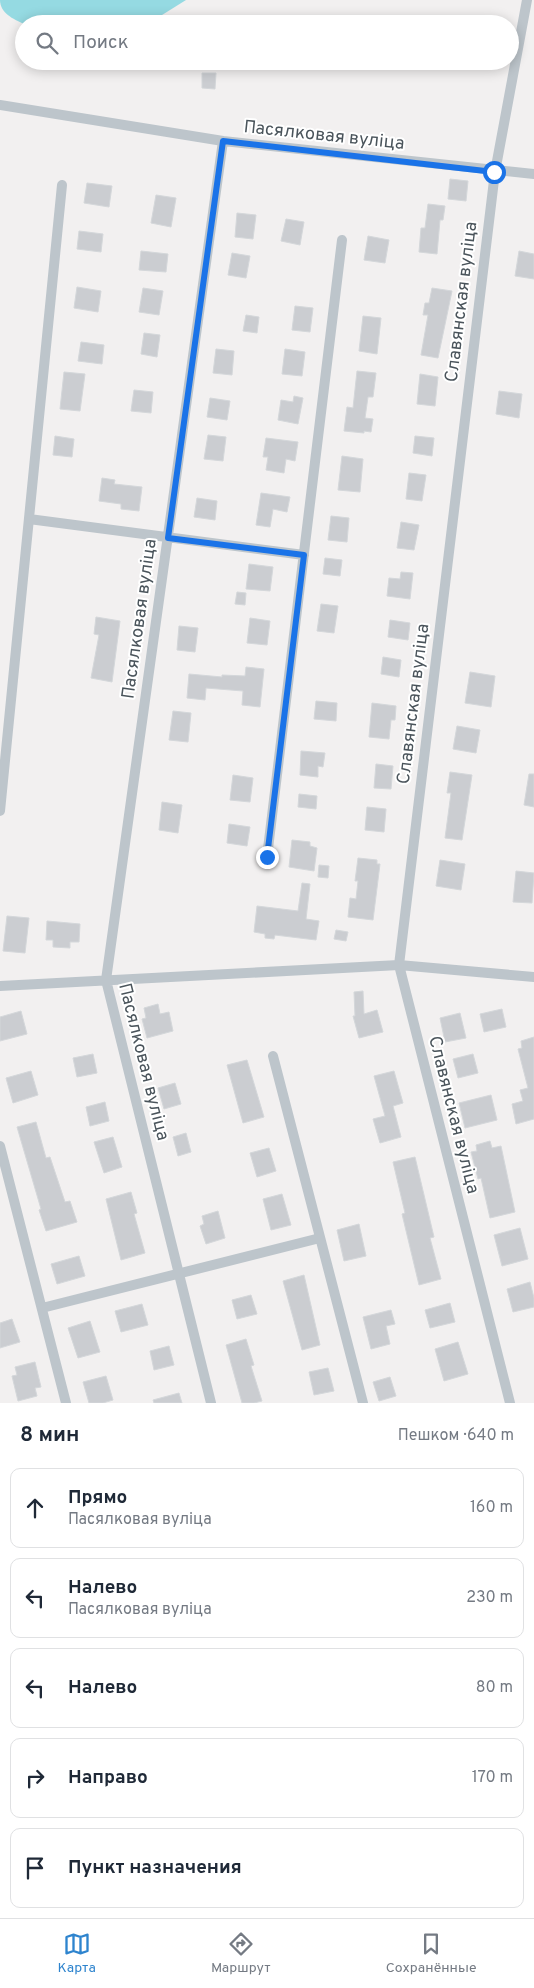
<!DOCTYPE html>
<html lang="ru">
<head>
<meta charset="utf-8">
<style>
	body { margin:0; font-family:Overpass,sans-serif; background:#f6f6f7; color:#1f2937 }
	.stop { position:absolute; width:15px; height:15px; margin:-11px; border:4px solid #1a73e8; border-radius:50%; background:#fff }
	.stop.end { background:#1a73e8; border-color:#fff; box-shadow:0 1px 5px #0008 }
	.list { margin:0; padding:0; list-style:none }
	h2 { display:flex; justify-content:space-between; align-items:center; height:65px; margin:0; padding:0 20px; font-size:21px }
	h2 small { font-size:16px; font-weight:400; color:#747a83 }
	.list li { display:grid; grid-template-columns:32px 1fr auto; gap:15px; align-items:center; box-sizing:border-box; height:80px; margin:0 10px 10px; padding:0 10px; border:1px solid #e0e1e3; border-radius:10px }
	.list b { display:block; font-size:19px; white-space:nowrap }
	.list p { margin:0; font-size:16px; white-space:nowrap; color:#747a83 }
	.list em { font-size:16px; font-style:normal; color:#747a83 }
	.icon { flex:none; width:28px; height:28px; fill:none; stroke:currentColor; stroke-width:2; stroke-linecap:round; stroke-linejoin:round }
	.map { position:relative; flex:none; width:534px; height:1403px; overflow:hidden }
	.search { position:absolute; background:#fff; box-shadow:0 2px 12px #0003; left:15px; right:15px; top:15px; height:55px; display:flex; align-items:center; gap:12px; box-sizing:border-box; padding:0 18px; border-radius:28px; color:#747a83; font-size:19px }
	.sheet { height:515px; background:#fff }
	nav { display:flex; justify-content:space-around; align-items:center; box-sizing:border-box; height:70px; border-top:1px solid #e0e1e3; background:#fff; font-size:14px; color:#747a83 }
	nav a { display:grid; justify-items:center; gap:2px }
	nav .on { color:#2e84ce }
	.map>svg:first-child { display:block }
	.water { fill:#95dae2 }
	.building { fill:#cbcdd1; stroke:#d4d7da }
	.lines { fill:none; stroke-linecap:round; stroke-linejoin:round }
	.street { stroke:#bdc5cb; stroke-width:10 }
	.route { stroke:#1a73e8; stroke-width:6 }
	.labels { text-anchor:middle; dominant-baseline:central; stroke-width:4; stroke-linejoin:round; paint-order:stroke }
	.street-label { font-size:18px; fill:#4a545b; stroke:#fff }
</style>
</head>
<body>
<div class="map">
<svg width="534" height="1403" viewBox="0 0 534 1403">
	<rect width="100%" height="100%" fill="#f2f0f0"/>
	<!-- water -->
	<path class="water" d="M0 0H186L162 15 136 24H24C13 19 0 13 0 0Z"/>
	<!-- building -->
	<path class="building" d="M202 73H216L215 89 202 88Z
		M450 179 468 181 466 201 448 199Z
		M87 183 112 186 109 207 84 203Z
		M156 195 176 198 171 227 151 223Z
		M428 204 445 206 443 220H440L437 254 419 252 421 228H425Z
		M237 213 256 215 253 239 235 237Z
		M286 219 304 222 300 245 281 241Z
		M79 231 103 234 101 252 77 249Z
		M368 236 389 240 385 263 364 260Z
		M141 251 168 254 166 272 139 270Z
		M519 251 534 254V279L515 276Z
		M232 253 250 256 246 278 228 275Z
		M77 287 101 291 98 312 74 308Z
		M143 288 163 291 159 315 139 312Z
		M432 288 452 291 438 358 421 355 428 315H423L425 303H429Z
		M295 306 313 308 310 332 292 330Z
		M246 315 259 317 257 333 243 331Z
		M363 316 381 318 377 354 359 351Z
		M144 333 160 335 157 357 141 354Z
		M81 342 104 345 102 364 78 361Z
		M216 349 234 351 232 375 213 373Z
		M285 349 305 352 302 376 282 374Z
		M357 371 376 373 373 397H368L365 418 373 419 371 432 364 431V433L344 431 347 407 353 408Z
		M64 372 85 374 80 411 60 409Z
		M420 374 438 377 435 406 417 404Z
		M134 390 153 392 151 413 131 411Z
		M499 391 522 394 519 418 496 414Z
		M294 396 303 398 298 424 278 420 281 400 293 402Z
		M210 398 230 401 227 420 207 417Z
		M208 435 226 437 223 461 204 459Z
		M55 436 74 439 72 457 53 455Z
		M415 436 434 438 432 456 413 453Z
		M266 438 298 442 295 461 286 459 284 473 266 470 268 457H263Z
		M342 456 363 459 360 492 338 490Z
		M409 473 426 475 422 501 406 499Z
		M102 478 115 480 114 484 142 487 139 511 121 509V504L99 501Z
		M261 493 290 497 287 512 273 509 270 527 256 525Z
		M197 498 217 501 215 520 194 517Z
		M331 516 349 518 347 542 328 540Z
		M401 522 419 525 414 550 397 548Z
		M325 558 342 560 340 576 323 574Z
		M249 564 273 567 270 591 246 589Z
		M401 572 413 573 410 599 387 596 389 578 400 579Z
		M237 592 246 593 245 605 235 604Z
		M321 604 338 606 334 633 317 631Z
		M96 617 120 621 112 682 91 678 99 635 94 634Z
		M250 618 270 621 267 645 247 643Z
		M390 620 410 623 408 640 388 637Z
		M179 626 198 628 195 652 177 650Z
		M383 657 401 660 399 677 381 674Z
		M246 667 264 669 260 707 242 705 243 691 206 688 205 700 187 698 189 674 222 677V675L245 676Z
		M470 672 495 676 491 707 465 703Z
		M316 701 337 703 336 721 314 719Z
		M372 703 396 706 395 720H391L389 739 369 737Z
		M173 711 191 713 188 742 169 740Z
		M457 726 480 730 476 753 453 749Z
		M301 751 325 753 323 767 318 766V777L300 775Z
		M376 764 393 766 391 789 374 788Z
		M450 772 472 775 462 840 445 838 451 793H447Z
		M529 774H534V807L524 805Z
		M233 775 253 778 250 802 230 800Z
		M299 794 317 796 316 809 298 807Z
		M162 802 182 805 178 833 159 830Z
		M367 807 386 809 384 832 365 830Z
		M229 824 250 827 247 846 227 843Z
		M292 840 310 842V846L317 848 314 871 289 867Z
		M358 858 377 860V864H380L373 920 348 917 350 898 356 899 358 881H355Z
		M440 860 465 864 461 890 436 886Z
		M319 865 329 866 328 878 318 877Z
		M516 871 534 873 532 903 513 902Z
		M302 883 310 884 306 919 319 921 316 940 275 935 274 939 265 938V934L254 932 257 906 298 911Z
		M7 916 29 918 25 953 3 951Z
		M47 921 80 924 79 942H70V948L53 947V940H46Z
		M336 930 348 932 346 941 334 939Z
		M363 991 364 1014 377 1010 383 1032 359 1038 353 1016H355L354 992Z
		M158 1004 160 1014 169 1012 173 1031 147 1038 142 1019 146 1018 144 1008Z
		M502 1009 506 1027 484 1032 480 1014Z
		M21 1011 27 1034 0 1041V1017Z
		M460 1013 466 1038 445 1042 440 1018Z
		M534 1037V1119L516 1124 512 1104 523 1101 520 1090 528 1088 518 1049 522 1048 521 1041Z
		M93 1054 97 1073 77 1077 73 1058Z
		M473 1054 478 1073 458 1078 453 1059Z
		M247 1060 264 1117 243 1123 227 1065Z
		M31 1071 38 1095 13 1103 6 1078Z
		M394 1071 403 1103 393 1106 401 1137 380 1143 373 1119 385 1116 374 1076Z
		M175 1083 181 1104 164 1109 158 1088Z
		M491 1095 497 1120 465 1128 459 1103Z
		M105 1102 109 1121 90 1126 86 1107Z
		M36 1122 46 1158 50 1157 65 1202 70 1201 77 1222 46 1231 39 1210 41 1209 17 1127Z
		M186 1133 191 1152 178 1156 173 1137Z
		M113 1137 122 1167 104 1173 94 1142Z
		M490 1141 492 1148 501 1146 515 1212 490 1218 481 1178 478 1179 471 1152 477 1151 476 1145Z
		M269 1148 276 1171 257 1177 250 1153Z
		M415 1157 434 1237 430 1238 441 1279 419 1285 402 1214 405 1213 393 1162Z
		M131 1192 137 1213 134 1214 145 1253 121 1260 106 1199Z
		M282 1194 291 1225 271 1230 263 1199Z
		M218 1211 225 1238 206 1244 200 1226 204 1224 202 1216Z
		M359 1224 366 1256 344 1261 337 1230Z
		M520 1228 528 1259 502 1266 494 1235Z
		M79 1256 85 1276 57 1284 51 1264Z
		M304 1275 320 1345 302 1350 283 1281Z
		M530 1282 534 1298V1307L513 1312 507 1289Z
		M251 1295 257 1314 237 1319 232 1300Z
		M450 1303 455 1322 430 1328 425 1310Z
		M142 1304 148 1325 121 1332 115 1311Z
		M391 1310 395 1324 386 1326 390 1344 371 1349 363 1317Z
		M12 1319 20 1342 0 1348V1323Z
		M90 1321 100 1352 78 1358 68 1328Z
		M246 1339 254 1365 251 1366 262 1401 254 1403H242L226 1345Z
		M458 1342 468 1374 444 1381 435 1349Z
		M169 1346 174 1365 154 1370 150 1351Z
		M35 1362 41 1387 35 1388 37 1396 18 1401 12 1376 17 1375 15 1367Z
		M328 1368 334 1391 314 1395 309 1372Z
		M106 1376 113 1400 103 1403H89L83 1382Z
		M390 1377 396 1396 379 1401 373 1382Z
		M179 1393 182 1403H154L153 1400Z"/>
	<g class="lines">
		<!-- street -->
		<path class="street" d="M0 105 223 141
			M29 519 304 555
			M0 811 62 185
			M267 857 342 240
			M0 986 399 965 534 977
			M273 1056 363 1403
			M0 1146 66 1403
			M42 1308 320 1238
			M211 1403 106 980 223 141 534 174
			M510 1403 399 965 495 172 527 0"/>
	</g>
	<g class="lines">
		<!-- route -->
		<path class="route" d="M267 857 304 555 168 538 223 141 494 172"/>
	</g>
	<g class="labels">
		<!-- street labels -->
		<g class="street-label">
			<text transform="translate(324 136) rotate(6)">Пасялковая вуліца</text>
			<text transform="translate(462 302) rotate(-83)">Славянская вуліца</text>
			<text transform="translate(140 619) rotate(-82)">Пасялковая вуліца</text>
			<text transform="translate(414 704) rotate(-83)">Славянская вуліца</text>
			<text transform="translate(143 1062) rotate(76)">Пасялковая вуліца</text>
			<text transform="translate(453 1115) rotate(76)">Славянская вуліца</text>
		</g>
	</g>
</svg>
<div class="stop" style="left:494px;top:172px"></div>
<div class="stop end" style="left:267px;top:857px"></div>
<div class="search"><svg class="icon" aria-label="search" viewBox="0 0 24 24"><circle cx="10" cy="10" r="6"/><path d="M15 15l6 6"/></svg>Поиск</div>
</div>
<section class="sheet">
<h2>8 мин<small>Пешком · 640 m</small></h2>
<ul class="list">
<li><svg class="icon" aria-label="ahead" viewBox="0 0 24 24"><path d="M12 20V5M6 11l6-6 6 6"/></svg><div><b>Прямо</b><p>Пасялковая вуліца</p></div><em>160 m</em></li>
<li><svg class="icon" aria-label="left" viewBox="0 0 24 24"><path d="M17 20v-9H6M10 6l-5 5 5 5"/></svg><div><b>Налево</b><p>Пасялковая вуліца</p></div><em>230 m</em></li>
<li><svg class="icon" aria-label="left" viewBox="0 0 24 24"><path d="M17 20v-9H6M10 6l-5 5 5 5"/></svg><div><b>Налево</b></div><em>80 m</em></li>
<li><svg class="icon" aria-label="right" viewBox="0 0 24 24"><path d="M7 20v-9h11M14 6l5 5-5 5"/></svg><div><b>Направо</b></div><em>170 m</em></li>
<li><svg class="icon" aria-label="arrive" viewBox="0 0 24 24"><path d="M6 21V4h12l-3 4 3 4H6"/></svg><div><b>Пункт назначения</b></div></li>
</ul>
</section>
<nav>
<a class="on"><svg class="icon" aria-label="map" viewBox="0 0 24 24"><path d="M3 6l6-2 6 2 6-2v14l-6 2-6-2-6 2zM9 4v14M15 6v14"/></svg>Карта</a>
<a><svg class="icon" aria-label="directions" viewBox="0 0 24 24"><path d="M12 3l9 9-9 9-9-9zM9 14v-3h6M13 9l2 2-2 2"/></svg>Маршрут</a>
<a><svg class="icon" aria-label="saved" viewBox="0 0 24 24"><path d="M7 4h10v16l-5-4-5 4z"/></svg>Сохранённые</a>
</nav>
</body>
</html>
